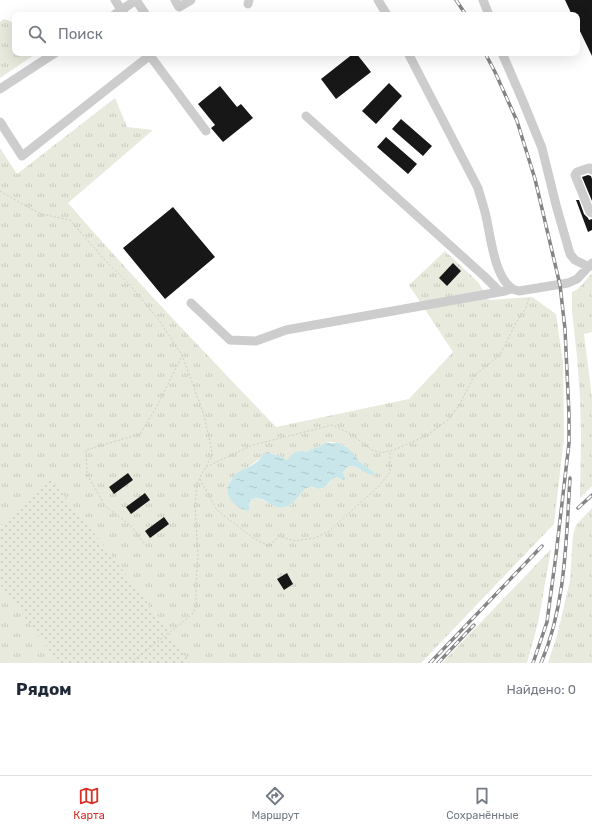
<!DOCTYPE html>
<html lang="ru">
<head>
<meta charset="utf-8">
<style>
	body { margin:0; font-family:Rubik,sans-serif; background:#f2f2f3; color:#1f2937 }
	.list { margin:0; padding:0; list-style:none }
	h2 { display:flex; justify-content:space-between; align-items:center; height:52px; margin:0; padding:0 16px; font-size:17px }
	h2 small { font-size:13px; font-weight:400; color:#747a83 }
	.icon { flex:none; width:22px; height:22px; fill:none; stroke:currentColor; stroke-width:2; stroke-linecap:round; stroke-linejoin:round }
	.map { position:relative; flex:none; width:592px; height:663px; overflow:hidden }
	.search { position:absolute; background:#fff; box-shadow:0 4px 16px #0002; left:12px; right:12px; top:12px; height:44px; display:flex; align-items:center; gap:10px; box-sizing:border-box; padding:0 14px; border-radius:8px; color:#747a83; font-size:15px }
	.sheet { height:112px; background:#fff }
	nav { display:flex; justify-content:space-around; align-items:center; box-sizing:border-box; height:56px; border-top:1px solid #e0e1e3; background:#fff; font-size:11px; color:#747a83 }
	nav a { display:grid; justify-items:center; gap:2px }
	nav .on { color:#d93025 }
	.map>svg:first-child { display:block }
	.grass { fill:url(#grass-tufts); fill-rule:evenodd }
	.garden { fill:url(#garden-dots) }
	.water { fill:url(#water-ripples) }
	.building { fill:#171717 }
	.lines { fill:none; stroke-linecap:round; stroke-linejoin:round }
	.path { stroke:#cdcdcd; stroke-width:1; stroke-dasharray:2 2; stroke-linecap:butt }
	.minor { stroke:#cdcdcd; stroke-width:9 }
	.rail-casing { stroke:#858585; stroke-width:3.5 }
	.rail { stroke:#fff; stroke-width:2; stroke-dasharray:6; stroke-linecap:butt }
</style>
</head>
<body>
<div class="map">
<svg width="592" height="663" viewBox="0 0 592 663">
	<defs>
		<pattern id="grass-tufts" width="24" height="20" patternUnits="userSpaceOnUse"><rect width="24" height="20" fill="#e7eadc"/><path d="M3 7l-1-3M5 7V3M7 7l1-3M15 17l-1-3M17 17v-4M19 17l1-3" fill="none" stroke="#c6c9bd"/></pattern>
		<pattern id="garden-dots" width="8" height="8" patternUnits="userSpaceOnUse"><rect width="8" height="8" fill="#e7eadc"/><path d="M2 2h.1M6 6h.1" fill="none" stroke="#c6c9bd" stroke-width="1.8" stroke-linecap="round"/></pattern>
		<pattern id="water-ripples" width="26" height="14" patternUnits="userSpaceOnUse"><rect width="26" height="14" fill="#c9e6ea"/><path d="M2 4q2-2 4 0t4 0M15 11q2-2 4 0t4 0" fill="none" stroke="#adc6c9"/></pattern>
	</defs>
	<rect width="100%" height="100%" fill="#fff"/>
	<!-- grass -->
	<path class="grass" d="M4 19 15 23V53H37L0 78V22Z
		M115 98 127 127 153 130 68 203C135 280 205 353 276 427L409 399 453 352 409 285 445 251 478 282 489 300 532 297 556 314 563 363 564 438 554 524 421 663H0V148L17 174ZM331 442C344 443 347 448 355 457 361 463 369 469 376 474 366 475 358 465 348 466L343 472 346 479 344 480 337 477 333 478 328 485 321 489C318 488 314 486 311 486 302 488 296 498 291 505L275 506 260 499H251L250 501V506L236 505 232 501 227 491 230 481 233 478 262 457 275 454 282 457 285 460H287L296 452 305 451 308 452 325 443Z
		M592 273V332L584 334 592 398V486L580 498 581 435 580 397 577 357 572 311V292L578 289Z
		M592 508V663H548L558 632 570 580 573 535 576 525Z
		M551 550 538 623 527 663H442L549 551Z"/>
	<!-- garden -->
	<path class="garden" d="M50 478C98 538 147 599 190 663H59L0 584V527Z"/>
	<!-- water -->
	<path class="water" d="M325 443H338L348 448 359 461 376 474 375 476C373 475 371 475 369 474 361 471 357 465 348 466L343 472 346 479 344 480 337 477C329 479 329 486 323 488 316 491 314 483 305 489 298 494 294 506 284 507 275 509 269 502 261 499 258 498 254 499 251 499L250 501 249 510 246 511C237 507 224 498 228 486 229 482 233 479 234 475 242 469 260 464 263 454L268 452 271 454 278 455 287 460C293 453 298 449 308 452L310 450 318 447Z"/>
	<!-- building -->
	<path class="building" d="M565 0H592V56L577 25V15H572Z
		M354 53H356L371 72 336 99 321 79Z
		M389 83 402 96 376 124 362 111Z
		M220 86 237 107 241 104 253 118 223 142 211 128 215 125 198 104Z
		M401 119 432 146 423 156 392 129Z
		M386 137 417 164 408 174 377 147Z
		M588 175 591 176 592 179V201L582 177Z
		M576 200H579L584 214 588 218 589 220 592 219V230L588 232Z
		M173 207 215 257 165 299 123 248Z
		M453 263 461 271 447 286 439 278Z
		M128 473 133 480 114 494 109 487Z
		M145 493 150 500 131 514 126 507Z
		M164 517 169 524 150 538 145 531Z
		M287 573 293 584 284 590 277 579Z"/>
	<g class="lines">
		<!-- path -->
		<path class="path" d="M0 191 24 205 41 214 70 220 103 258 129 284 158 319 182 355 203 412 211 446 212 456 202 473 197 485 195 505 198 557 196 582V607L192 615 130 663
			M206 467 253 445 332 425 351 434 372 450 382 453 396 449 426 436 448 420 460 404 474 376 500 355 517 321 526 308 529 297
			M200 479 217 510 253 538 269 546 279 536 295 541 315 538 329 531 379 486 390 472V451
			M144 543 131 526 105 506 87 474 86 450 140 434 156 408 182 356"/>
		<!-- minor -->
		<path class="minor" d="M115 0 124 14
			M175 0 179 7 191 0
			M378 0 387 15
			M483 0 489 15
			M248 4 249 0
			M114 15 136 0 146 15
			M148 53 206 131
			M408 53 478 188C481 199 485 210 487 221 491 239 496 288 519 291L568 283 577 279 592 263
			M502 53 522 99 542 148 556 205 570 254 575 260 589 267
			M0 89 55 53
			M306 116 484 276 499 291
			M0 122 22 156 153 53
			M592 170 590 168H589L577 172 575 175 590 212 592 213
			M191 303 230 340 256 341 286 330 505 291 511 289"/>
		<!-- rail casing -->
		<g class="rail-casing">
			<path id="rail" d="M456 0 466 15
				M485 53 495 72 517 121 535 179 560 285 565 329 569 414V443L556 555 547 622 533 663
				M578 508 592 495
				M430 663 542 546
				M438 663 474 625
				M541 663C566 605 566 540 570 478"/>
		</g>
		<!-- rail -->
		<use href="#rail" class="rail"/>
	</g>
</svg>
<div class="search"><svg class="icon" aria-label="search" viewBox="0 0 24 24"><circle cx="10" cy="10" r="6"/><path d="M15 15l6 6"/></svg>Поиск</div>
</div>
<section class="sheet">
<h2>Рядом<small>Найдено: 0</small></h2>
<ul class="list">
</ul>
</section>
<nav>
<a class="on"><svg class="icon" aria-label="map" viewBox="0 0 24 24"><path d="M3 6l6-2 6 2 6-2v14l-6 2-6-2-6 2zM9 4v14M15 6v14"/></svg>Карта</a>
<a><svg class="icon" aria-label="directions" viewBox="0 0 24 24"><path d="M12 3l9 9-9 9-9-9zM9 14v-3h6M13 9l2 2-2 2"/></svg>Маршрут</a>
<a><svg class="icon" aria-label="saved" viewBox="0 0 24 24"><path d="M7 4h10v16l-5-4-5 4z"/></svg>Сохранённые</a>
</nav>
</body>
</html>
